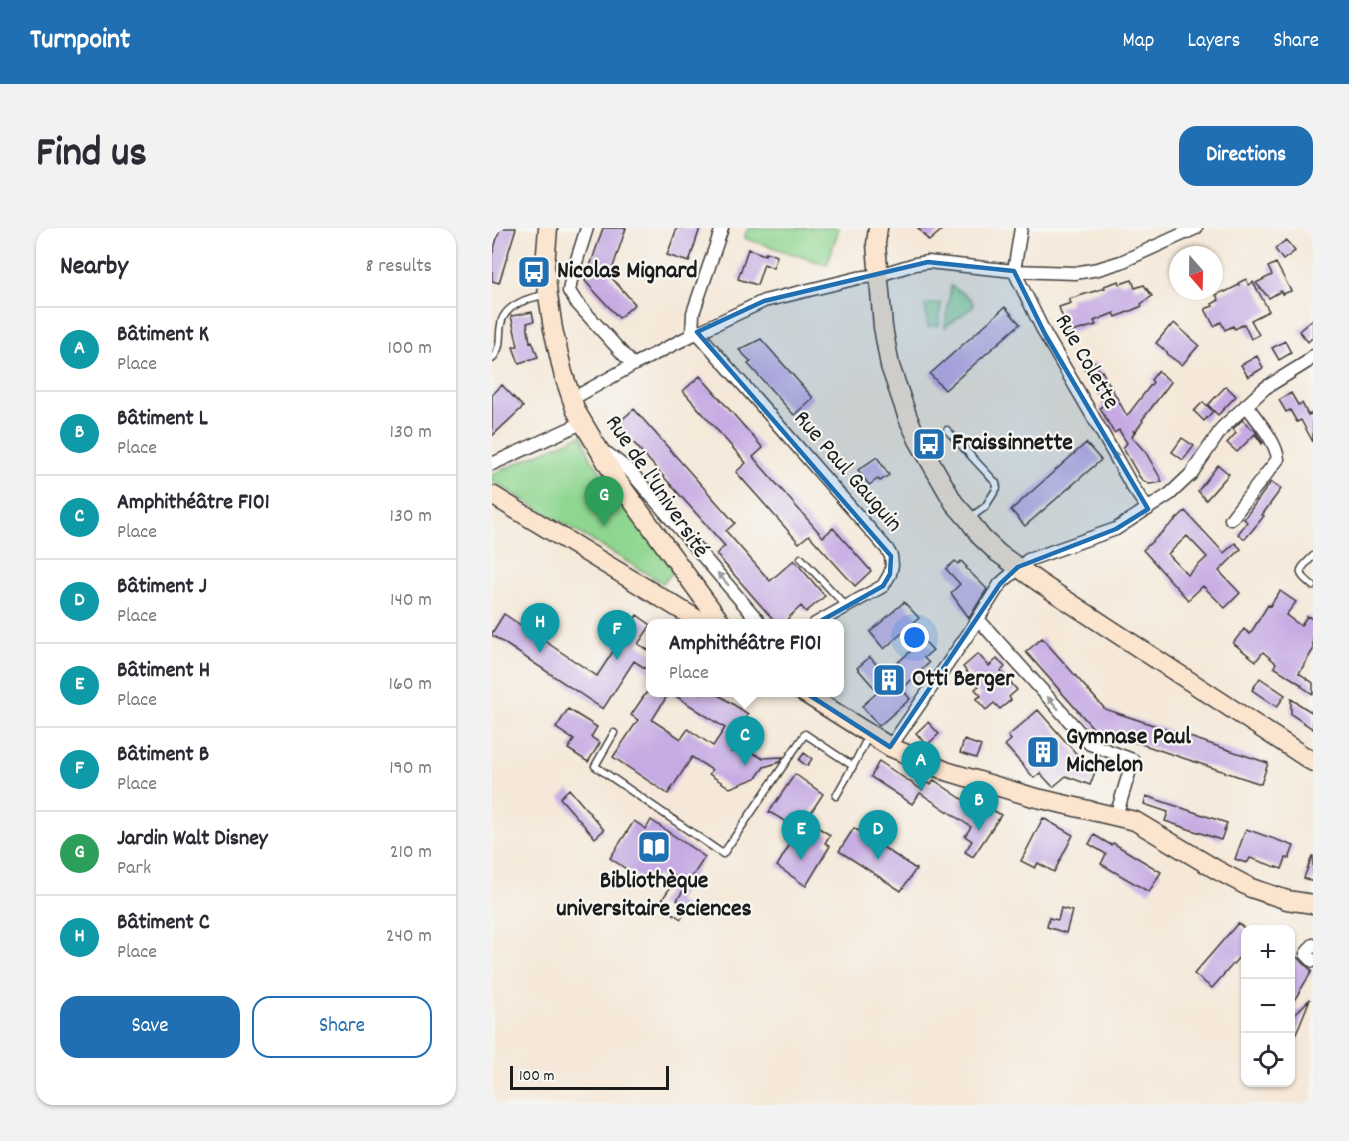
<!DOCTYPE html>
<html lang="en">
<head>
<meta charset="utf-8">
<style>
	body { margin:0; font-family:Dekko,sans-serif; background:#f2f2f3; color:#2b2b33 }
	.controls { position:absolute; right:18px; bottom:18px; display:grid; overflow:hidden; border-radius:12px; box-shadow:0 2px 4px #0004 }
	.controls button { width:54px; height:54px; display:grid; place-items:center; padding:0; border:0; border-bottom:2px solid #e1e1e2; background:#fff; color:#2b2b33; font:30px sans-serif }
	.compass { position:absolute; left:677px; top:18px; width:54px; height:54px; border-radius:50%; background:#fff; box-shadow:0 2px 4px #0004; rotate:160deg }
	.scale { position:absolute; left:18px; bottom:15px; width:159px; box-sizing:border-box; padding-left:6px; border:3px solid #1c1c1c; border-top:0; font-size:16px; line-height:21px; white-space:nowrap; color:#1c1c1c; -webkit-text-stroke:4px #f6f6f2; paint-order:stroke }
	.you { position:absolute; left:423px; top:410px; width:21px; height:21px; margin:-15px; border:4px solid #fff; border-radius:50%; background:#1a73e8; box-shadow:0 0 0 9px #1a73e833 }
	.badge { display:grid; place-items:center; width:39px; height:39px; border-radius:50%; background:#1f6fb2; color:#fff; font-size:20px; font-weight:700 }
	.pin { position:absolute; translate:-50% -50px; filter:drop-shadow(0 2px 3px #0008) }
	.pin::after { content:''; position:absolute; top:32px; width:21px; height:18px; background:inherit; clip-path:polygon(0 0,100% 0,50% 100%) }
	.popup { position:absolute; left:154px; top:391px; width:198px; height:78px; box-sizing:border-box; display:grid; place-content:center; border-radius:12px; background:#fff; filter:drop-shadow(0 2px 4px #0005); font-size:20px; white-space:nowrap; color:#7c7c81 }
	.popup b { font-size:22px; color:#2b2b33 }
	.popup::after { content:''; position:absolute; left:50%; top:100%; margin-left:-12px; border:12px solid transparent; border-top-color:#fff }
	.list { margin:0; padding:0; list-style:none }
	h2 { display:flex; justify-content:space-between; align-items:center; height:78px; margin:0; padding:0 24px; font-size:26px }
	h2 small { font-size:20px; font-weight:400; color:#7c7c81 }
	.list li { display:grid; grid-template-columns:39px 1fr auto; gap:18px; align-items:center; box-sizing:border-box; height:84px; padding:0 24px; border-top:2px solid #e1e1e2 }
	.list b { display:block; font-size:22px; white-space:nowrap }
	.list p { margin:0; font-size:20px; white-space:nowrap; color:#7c7c81 }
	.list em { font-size:20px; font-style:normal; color:#7c7c81 }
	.actions { display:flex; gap:12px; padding:18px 24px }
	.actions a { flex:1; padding:14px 0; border:2px solid #1f6fb2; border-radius:18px; text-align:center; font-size:21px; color:#1f6fb2 }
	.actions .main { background:#1f6fb2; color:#fff }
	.icon { flex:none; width:33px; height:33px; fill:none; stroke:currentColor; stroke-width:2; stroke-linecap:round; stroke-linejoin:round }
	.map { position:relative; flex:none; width:821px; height:877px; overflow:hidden; border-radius:18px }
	header { display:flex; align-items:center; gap:36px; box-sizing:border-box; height:84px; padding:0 30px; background:#1f6fb2; color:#fff }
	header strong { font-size:28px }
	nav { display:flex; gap:33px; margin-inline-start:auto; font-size:21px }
	.intro { display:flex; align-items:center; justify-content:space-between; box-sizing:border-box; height:144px; padding:0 36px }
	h1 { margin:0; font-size:42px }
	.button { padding:15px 27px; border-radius:18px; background:#1f6fb2; color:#fff; font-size:21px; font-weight:700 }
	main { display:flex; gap:36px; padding:0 36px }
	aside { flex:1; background:#fff; border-radius:18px; box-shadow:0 2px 4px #0004 }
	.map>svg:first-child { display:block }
	.green { fill:#8fd690; stroke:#567956; stroke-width:1.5 }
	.building { fill:#c6aae3; fill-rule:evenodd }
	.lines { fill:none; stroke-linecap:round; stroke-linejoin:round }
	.lane-casing { stroke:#3d3b38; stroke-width:9 }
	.street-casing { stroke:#3d3b38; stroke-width:15 }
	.secondary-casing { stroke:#3d3b38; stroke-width:21 }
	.lane { stroke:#fff; stroke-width:6 }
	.street { stroke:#fff; stroke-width:12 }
	.secondary { stroke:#fce5cf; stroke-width:18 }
	.oneway { fill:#999 }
	.marked { fill:#1f6fb2; fill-opacity:0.2; stroke:#1f6fb2; stroke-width:4.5; stroke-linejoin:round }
	.labels { text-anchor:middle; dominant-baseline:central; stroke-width:4.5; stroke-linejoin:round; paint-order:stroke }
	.poi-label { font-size:24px; font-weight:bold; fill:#1c1c1c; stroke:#f6f6f2; text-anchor:start }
	.street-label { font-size:24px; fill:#1c1c1c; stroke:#f6f6f2 }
</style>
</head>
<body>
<header>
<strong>Turnpoint</strong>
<nav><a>Map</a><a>Layers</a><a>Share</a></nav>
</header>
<div class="intro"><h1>Find us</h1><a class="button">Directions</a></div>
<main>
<aside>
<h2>Nearby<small>8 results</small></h2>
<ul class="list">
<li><span class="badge" style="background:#0f9aa8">A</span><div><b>Bâtiment K</b><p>Place</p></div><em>100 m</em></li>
<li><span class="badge" style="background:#0f9aa8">B</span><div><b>Bâtiment L</b><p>Place</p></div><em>130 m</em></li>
<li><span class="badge" style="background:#0f9aa8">C</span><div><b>Amphithéâtre F101</b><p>Place</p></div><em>130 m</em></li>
<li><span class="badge" style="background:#0f9aa8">D</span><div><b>Bâtiment J</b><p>Place</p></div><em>140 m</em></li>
<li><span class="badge" style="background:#0f9aa8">E</span><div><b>Bâtiment H</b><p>Place</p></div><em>160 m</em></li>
<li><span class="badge" style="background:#0f9aa8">F</span><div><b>Bâtiment B</b><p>Place</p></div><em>190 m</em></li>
<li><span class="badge" style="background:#2e9e5b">G</span><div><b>Jardin Walt Disney</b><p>Park</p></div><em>210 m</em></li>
<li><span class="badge" style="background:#0f9aa8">H</span><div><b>Bâtiment C</b><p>Place</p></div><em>240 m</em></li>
</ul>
<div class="actions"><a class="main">Save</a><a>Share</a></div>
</aside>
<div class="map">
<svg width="821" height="877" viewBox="0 0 821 877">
	<rect width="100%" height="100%" fill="#f6f6f2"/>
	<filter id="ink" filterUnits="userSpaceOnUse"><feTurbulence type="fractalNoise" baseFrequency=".0167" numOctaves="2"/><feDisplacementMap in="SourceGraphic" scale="12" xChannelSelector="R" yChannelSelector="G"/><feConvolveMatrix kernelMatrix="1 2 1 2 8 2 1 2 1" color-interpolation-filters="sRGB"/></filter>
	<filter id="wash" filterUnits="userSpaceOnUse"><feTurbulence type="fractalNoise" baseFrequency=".008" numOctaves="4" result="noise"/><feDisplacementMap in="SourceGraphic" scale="24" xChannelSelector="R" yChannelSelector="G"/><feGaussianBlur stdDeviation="1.35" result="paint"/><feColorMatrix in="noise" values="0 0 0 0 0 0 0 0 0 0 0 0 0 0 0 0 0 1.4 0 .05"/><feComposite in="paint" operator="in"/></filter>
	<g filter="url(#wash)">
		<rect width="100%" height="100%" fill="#f5e8d8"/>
		<!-- green -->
		<path class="green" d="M256 0H347L335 37 252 10Z
			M459 58 478 70 482 78 453 99Z
			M449 75 447 97 436 99 433 77Z
			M90 207 99 230 182 343 171 355 0 253V246Z"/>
		<g id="blocks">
			<!-- building -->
			<path class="building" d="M8 0H24L7 55 0 53V27Z
				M111 0H134L118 48 143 76 127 90 93 53Z
				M185 0H208L197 34 175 27Z
				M426 0H452L437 13Z
				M794 12 803 23 791 32 783 21Z
				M256 21 273 27 274 24 285 28 281 40 272 36 265 57 246 51Z
				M784 35 799 63 790 66 789 63 777 70 764 55 780 47 776 39Z
				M754 51 757 57 761 54 777 83 759 92 767 107 759 111 752 96 743 101 741 98 733 102 729 94 722 98 713 81 721 78 720 76 727 72 724 67 732 63 733 64 747 57 746 55Z
				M640 52 643 60 652 57 660 68 649 76 650 78 624 89 622 85 602 93 604 97 576 105 567 79 579 75 577 71 613 60 612 58 627 53 628 56Z
				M513 79 528 96 453 162 438 146Z
				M40 84 42 93 35 95 38 114 40 113 46 129 27 135 21 119 26 118 19 88Z
				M821 91V109L816 114 807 103Z
				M682 95 707 117 690 137 676 127 675 124 664 115 678 98 679 99Z
				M269 111 321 170 302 187 256 136 259 134 247 122Z
				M793 113 799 125 787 132 780 120Z
				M765 128 771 140 756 149 749 137Z
				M603 134 608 144 610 143 635 188 661 154 659 152 666 143 679 154 650 192 651 193 643 204 641 202 642 205 640 209 654 225 670 253 665 255 657 256 650 252 647 248 631 220 635 215 627 202 622 205 608 180 612 176 592 141Z
				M208 148 271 220 261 229 331 309 341 300 379 343 363 358 317 307 307 315 244 244 254 235 191 163Z
				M10 157 31 179 0 208V167Z
				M734 158 744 168 726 187 716 177Z
				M799 165 806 177 810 175 816 187 821 185V214L809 192 805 194 798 182 794 184 787 172Z
				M711 174 721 183 712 193 702 183Z
				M142 181 243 295 234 303 278 353 302 332 333 368 314 384 309 378 290 396H285L224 326 233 318 125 196Z
				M750 192 760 201H762L771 215 770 216 763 206 745 224 735 215 744 205 741 201Z
				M690 210 702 218 691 232 680 224Z
				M594 215 609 232 533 298 519 282Z
				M385 229 397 247 388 253 386 251 377 257 366 242Z
				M726 237 737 246 714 272 706 263Z
				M779 254 789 261 770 287 772 288 753 311 746 306 755 294 752 291Z
				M693 283 732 325 743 315 749 321 727 343 748 365 733 380 711 358 696 372 651 322ZM695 308 715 329 696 347 676 326Z
				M463 333 466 336 469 333 475 339 474 340 495 361 477 390 459 365 468 356 454 341Z
				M788 363 804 374 794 387 809 398 815 388 821 391V422L807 445 821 455V466L809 458 810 457 782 439 784 435 771 424 764 433 741 415 752 401 758 406 776 377 778 378Z
				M412 374 427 390 392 421 378 404Z
				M12 386 105 448 145 387 159 397 146 416 159 424V444L142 433 111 481 0 407V405Z
				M550 410 613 481 776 535 769 556 601 500 534 424Z
				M431 412 441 422 432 430 437 435 412 459 413 460 411 462 418 471 387 498 370 478 386 464 365 440 378 429 393 446Z
				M486 426 497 438 505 431 513 439 509 443 525 462 517 469 519 472 508 481 502 475 494 482 484 471 489 468 483 461 487 458 471 439Z
				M768 450 793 467 785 479 760 462Z
				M154 465H177L160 492 189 511 196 501 221 518 233 500 179 465H224L256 486 250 495 256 499 239 524 257 523 270 530 291 529 288 534 272 539 264 550 238 560 217 546 220 542 200 529 176 566 121 529 146 492 139 487Z
				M799 471 821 485V501L799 486Z
				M76 481 105 499 99 509 108 515 96 534 76 521 82 512 64 500Z
				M546 482 596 539 604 541 598 557 574 548 561 559 548 545 542 550 513 517 519 512 516 508Z
				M436 494 447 506 435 517 424 505Z
				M472 512 489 518 484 530 468 525Z
				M312 525 320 531 315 538 307 532Z
				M387 533 430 562 435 554 439 557 442 552 489 584 493 577 509 587 481 629 473 624 480 613 473 608 479 599 428 565 420 576 379 549Z
				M303 546 331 566 314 592 338 607 333 615 338 618 314 658 285 638 307 601 277 584Z
				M77 561 112 602 103 610 68 570Z
				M654 568 735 595 729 612 673 593 676 584 652 576Z
				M551 590 581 607 562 644 546 635 543 640 529 633Z
				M159 592 213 629 185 672 196 680 189 691 167 676 180 657 164 647 158 657 118 630 142 593 154 601Z
				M362 600 424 641 409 663 347 623Z
				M754 601 802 618 797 631 794 630 790 641 758 630 756 634H754V635L743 631Z
				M602 607 619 617 621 615 669 644 657 664 609 636 614 626 597 616Z
				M820 628H821V654L812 650Z
				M569 680 580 683 574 705 555 699 557 690 566 692Z
				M746 695 753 701V731L749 727 720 760 702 746Z
				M798 723 820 743 798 779Z
				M818 771 808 796 798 818V791Z"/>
		</g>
	</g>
	<g filter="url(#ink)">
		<use href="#blocks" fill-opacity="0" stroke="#3d3b38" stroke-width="1.5"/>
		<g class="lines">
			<!-- lane casing -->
			<g class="lane-casing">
				<path id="lane" d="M0 131C11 117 6 112 9 96 12 77 38 69 54 67
					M455 202 504 255 505 260 493 279 479 289
					M821 328C806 344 803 343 821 358
					M309 330 354 378
					M122 505 103 538 231 626 313 506 361 538 377 507
					M344 568 361 538"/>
			</g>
			<!-- street casing -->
			<g class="street-casing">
				<path id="street" d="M95 0 80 47 77 63 84 74 141 137
					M529 0 522 43 553 106 600 187 640 258 656 281
					M205 104 395 321 399 328 400 337 398 346 391 358 323 396
					M200 107 201 85 230 0
					M80 171 141 137 200 107 272 73 366 50 387 47 423 36 436 34 522 43 583 45 606 41 629 34 704 0
					M110 223 116 226 138 243 269 396
					M0 236 92 194
					M739 291 786 231C784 213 765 192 754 177
					M486 391 598 516 641 532 624 588
					M398 519 477 405 508 356 536 332 624 301 678 266 699 246 731 199 773 160 815 134 821 128
					M821 717 814 726 821 733"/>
			</g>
			<!-- secondary casing -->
			<g class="secondary-casing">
				<path id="secondary" d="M56 0 53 38 56 67 61 101 71 145 84 183 125 252 230 396
					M386 0 384 16 391 99 398 138 416 190 426 212 462 275 476 291 489 309 506 325 548 355 821 534
					M0 267 206 392 219 396
					M311 464 398 519 454 543 541 569 643 593 725 642 759 660 795 672 821 676"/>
			</g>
			<!-- lane -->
			<use href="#lane" class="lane"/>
			<!-- street -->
			<use href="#street" class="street"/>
			<!-- secondary -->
			<use href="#secondary" class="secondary"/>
		</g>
		<!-- one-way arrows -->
		<defs><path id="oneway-solid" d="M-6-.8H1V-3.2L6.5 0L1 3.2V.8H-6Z" transform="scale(1.5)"/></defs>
		<g class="oneway">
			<use href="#oneway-solid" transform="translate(625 231) rotate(-119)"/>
			<use href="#oneway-solid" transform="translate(231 351) rotate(-131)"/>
			<use href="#oneway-solid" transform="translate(561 475) rotate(-132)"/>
		</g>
	</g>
	<!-- marked area -->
	<path class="marked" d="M436 34 522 43 553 106 656 281 624 301 526 339 508 356 398 519 261 431 391 358 398 346 399 328 205 104 272 73Z"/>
	<!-- icons -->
	<defs>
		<g id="bus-square" transform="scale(1.725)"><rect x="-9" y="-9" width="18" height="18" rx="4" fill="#1f6fb2" stroke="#f6f6f2"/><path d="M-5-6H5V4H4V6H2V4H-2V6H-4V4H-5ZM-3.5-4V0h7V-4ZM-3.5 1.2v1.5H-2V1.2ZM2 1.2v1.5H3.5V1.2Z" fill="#fff"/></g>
		<g id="building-square" transform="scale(1.725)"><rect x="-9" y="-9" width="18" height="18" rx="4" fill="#1f6fb2" stroke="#f6f6f2"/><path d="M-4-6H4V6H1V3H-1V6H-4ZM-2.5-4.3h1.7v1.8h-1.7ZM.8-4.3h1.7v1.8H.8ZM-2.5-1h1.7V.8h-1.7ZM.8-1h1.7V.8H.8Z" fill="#fff"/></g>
		<g id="library-square" transform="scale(1.725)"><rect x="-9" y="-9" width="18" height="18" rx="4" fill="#1f6fb2" stroke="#f6f6f2"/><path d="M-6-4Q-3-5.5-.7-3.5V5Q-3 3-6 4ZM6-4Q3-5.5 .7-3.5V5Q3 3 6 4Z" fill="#fff"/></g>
	</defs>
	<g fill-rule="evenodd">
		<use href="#bus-square" x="42" y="44"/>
		<use href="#bus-square" x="437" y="216"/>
		<use href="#building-square" x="397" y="452"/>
		<use href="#building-square" x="551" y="524"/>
		<use href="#library-square" x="162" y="619"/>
	</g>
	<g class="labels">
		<!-- poi labels -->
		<g class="poi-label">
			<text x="65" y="44">Nicolas Mignard</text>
			<text x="460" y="216">Fraissinnette</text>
			<text x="420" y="452">Otti Berger</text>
			<text x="574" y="510">Gymnase Paul<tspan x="574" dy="28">Michelon</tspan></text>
			<text x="162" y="654" text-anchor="middle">Bibliothèque<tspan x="162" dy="28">universitaire sciences</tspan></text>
		</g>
		<!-- street labels -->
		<g class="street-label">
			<text transform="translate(594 134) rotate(60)">Rue Colette</text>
			<text transform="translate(355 244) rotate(49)">Rue Paul Gauguin</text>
			<text transform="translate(164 259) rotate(56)">Rue de l'Université</text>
		</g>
	</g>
</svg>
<div class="controls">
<button>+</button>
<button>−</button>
<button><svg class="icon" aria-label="locate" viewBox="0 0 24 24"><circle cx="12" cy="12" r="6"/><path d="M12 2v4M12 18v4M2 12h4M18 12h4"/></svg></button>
</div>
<svg class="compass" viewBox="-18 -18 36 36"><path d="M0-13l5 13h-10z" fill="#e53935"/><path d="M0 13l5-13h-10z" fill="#7c7c81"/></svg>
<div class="scale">100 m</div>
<div class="you"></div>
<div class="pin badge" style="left:429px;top:563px;background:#0f9aa8">A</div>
<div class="pin badge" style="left:487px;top:603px;background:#0f9aa8">B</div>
<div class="pin badge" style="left:253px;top:538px;background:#0f9aa8">C</div>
<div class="popup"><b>Amphithéâtre F101</b>Place</div>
<div class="pin badge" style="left:386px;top:632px;background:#0f9aa8">D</div>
<div class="pin badge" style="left:309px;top:632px;background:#0f9aa8">E</div>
<div class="pin badge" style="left:125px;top:432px;background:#0f9aa8">F</div>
<div class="pin badge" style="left:112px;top:298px;background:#2e9e5b">G</div>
<div class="pin badge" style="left:48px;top:425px;background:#0f9aa8">H</div>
</div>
</main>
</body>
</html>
